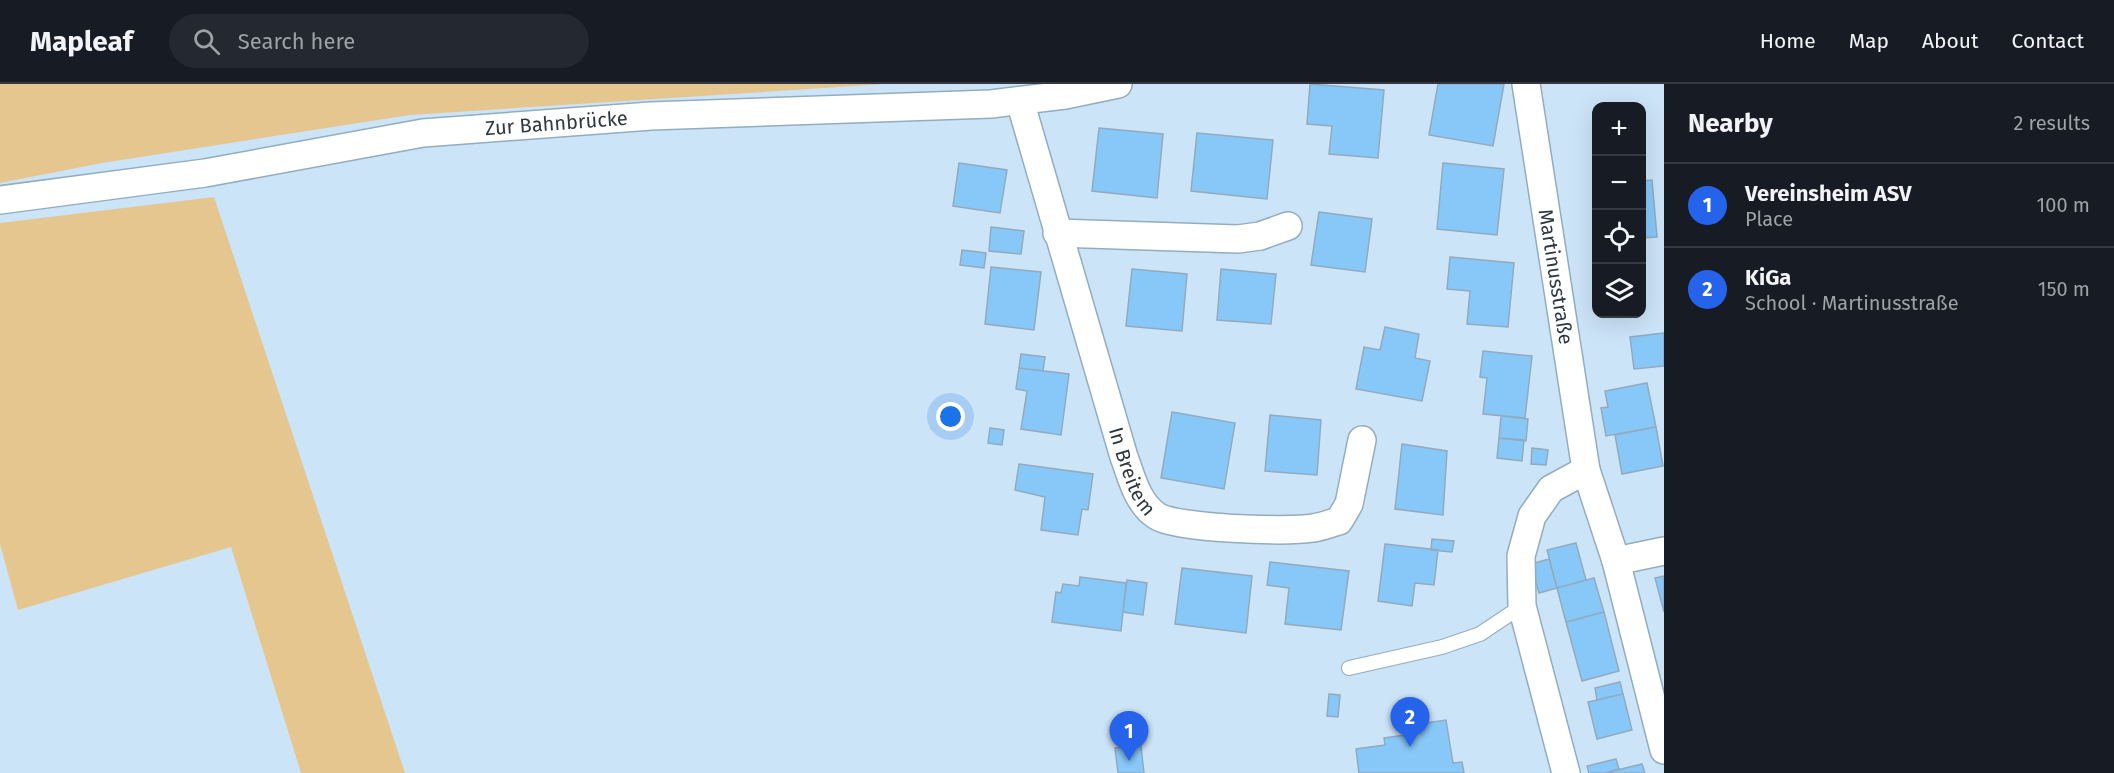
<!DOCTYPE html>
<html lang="en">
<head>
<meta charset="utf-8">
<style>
	body { margin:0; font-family:"Fira Sans",sans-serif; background:#242831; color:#f1f3f6 }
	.controls { position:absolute; right:18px; top:18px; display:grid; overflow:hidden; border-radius:12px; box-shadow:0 6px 24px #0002 }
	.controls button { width:54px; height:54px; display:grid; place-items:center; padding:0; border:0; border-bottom:2px solid #363941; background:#171b24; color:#f1f3f6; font:30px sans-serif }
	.you { position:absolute; left:951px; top:333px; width:21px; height:21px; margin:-15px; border:4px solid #fff; border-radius:50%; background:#1a73e8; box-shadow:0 0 0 9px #1a73e833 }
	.badge { display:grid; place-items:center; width:39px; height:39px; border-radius:50%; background:#2563eb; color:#fff; font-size:20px; font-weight:700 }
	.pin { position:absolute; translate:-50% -50px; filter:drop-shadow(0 2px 3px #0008) }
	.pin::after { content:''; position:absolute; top:32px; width:21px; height:18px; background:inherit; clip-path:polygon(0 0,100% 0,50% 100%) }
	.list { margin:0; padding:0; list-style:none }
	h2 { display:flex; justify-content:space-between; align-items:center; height:78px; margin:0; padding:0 24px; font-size:26px }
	h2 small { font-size:20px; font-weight:400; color:#9ea1a6 }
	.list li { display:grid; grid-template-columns:39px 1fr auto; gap:18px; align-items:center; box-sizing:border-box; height:84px; padding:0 24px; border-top:2px solid #363941 }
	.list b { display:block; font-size:22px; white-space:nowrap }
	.list p { margin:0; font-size:20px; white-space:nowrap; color:#9ea1a6 }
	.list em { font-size:20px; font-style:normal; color:#9ea1a6 }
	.icon { flex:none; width:33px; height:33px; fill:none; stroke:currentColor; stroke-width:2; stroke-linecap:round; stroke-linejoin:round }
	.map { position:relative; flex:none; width:1664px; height:689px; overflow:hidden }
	header { display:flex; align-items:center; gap:36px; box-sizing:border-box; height:84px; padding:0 30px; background:#171b24; border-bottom:2px solid #363941 }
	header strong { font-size:28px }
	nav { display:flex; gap:33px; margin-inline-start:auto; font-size:21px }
	.search { width:420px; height:54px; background:#242831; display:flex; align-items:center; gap:15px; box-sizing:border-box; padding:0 21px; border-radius:33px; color:#9ea1a6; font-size:22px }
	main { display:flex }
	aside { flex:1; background:#171b24 }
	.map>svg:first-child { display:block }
	.green { fill:#e5c68f }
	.building { fill:#88c8f9; stroke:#92aabd; stroke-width:1.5 }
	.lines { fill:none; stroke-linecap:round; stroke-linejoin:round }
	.service-casing { stroke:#94acbf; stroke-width:16 }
	.minor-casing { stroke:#94acbf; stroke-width:30 }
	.service { stroke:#fff; stroke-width:14 }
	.minor { stroke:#fff; stroke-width:27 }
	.labels { text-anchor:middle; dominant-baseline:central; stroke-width:4.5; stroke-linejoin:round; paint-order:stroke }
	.street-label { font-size:20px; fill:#2f3840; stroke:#cce4f8 }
</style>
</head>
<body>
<header>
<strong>Mapleaf</strong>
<div class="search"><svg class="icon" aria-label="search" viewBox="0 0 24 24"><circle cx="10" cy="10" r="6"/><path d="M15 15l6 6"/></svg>Search here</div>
<nav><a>Home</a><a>Map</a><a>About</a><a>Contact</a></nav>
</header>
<main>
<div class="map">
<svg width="1664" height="689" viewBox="0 0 1664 689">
	<rect width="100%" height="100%" fill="#cce4f8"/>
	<!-- green -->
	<path class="green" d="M0 0H885L410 31 102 79 0 99Z
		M214 113 405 689H301L231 463 18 526 0 460V139Z"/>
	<!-- building -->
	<path class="building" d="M1310 0 1384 6 1378 74 1329 70 1332 42 1307 40Z
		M1438 0H1504L1493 62 1429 51Z
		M1099 44 1163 50 1157 114 1092 107Z
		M1197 49 1273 56 1267 115 1191 107Z
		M959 79 1007 86 1000 129 953 122Z
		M1443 79 1504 85 1497 151 1437 145Z
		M1652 96 1657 153 1642 154V97Z
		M1319 128 1372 135 1365 188 1311 181Z
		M991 143 1024 147 1021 170 989 167Z
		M962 166 986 169 984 184 960 181Z
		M1450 173 1514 179 1508 243 1467 240 1470 207 1447 205Z
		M991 183 1041 188 1034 246 985 240Z
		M1132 185 1187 190 1182 247 1126 242Z
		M1221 185 1276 190 1271 240 1217 236Z
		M1385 243 1419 250 1415 274 1430 277 1422 317 1356 305 1364 263 1380 266Z
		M1664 249V282L1634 285 1630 253Z
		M1483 267 1532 272 1525 334 1483 330 1487 294 1480 293Z
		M1021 270 1045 273 1043 287 1019 284Z
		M1019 284 1069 290 1061 351 1021 345 1027 307 1016 305Z
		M1647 299 1656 343 1606 352 1601 324 1608 323 1605 307Z
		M1172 328 1235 339 1224 405 1161 394Z
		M1270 331 1321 336 1317 391 1265 387Z
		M1501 332 1528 335 1526 357 1499 354Z
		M1656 343 1663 382 1622 390 1615 351Z
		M990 344 1004 346 1002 361 988 359Z
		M1499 354 1524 356 1522 377 1497 374Z
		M1402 360 1447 367 1443 431 1395 425Z
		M1532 364 1548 366 1546 381 1531 380Z
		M1019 380 1093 390 1088 426 1082 425 1078 451 1041 446 1045 413 1015 406Z
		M1432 455 1454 457 1452 468 1431 466Z
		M1576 459 1586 496 1557 504 1547 466Z
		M1385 460 1438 466 1434 501 1415 499 1412 522 1378 517Z
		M1549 475 1557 504 1539 509 1531 480Z
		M1270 478 1349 487 1341 546 1285 540 1289 504 1267 501Z
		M1182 484 1252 492 1246 549 1175 540Z
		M1664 492V528L1655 494Z
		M1080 493 1126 499 1121 547 1052 538 1056 508 1061 509 1063 500 1079 502Z
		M1594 494 1604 528 1566 538 1557 504Z
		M1127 496 1147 499 1143 531 1123 528Z
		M1604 528 1619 587 1582 597 1566 538Z
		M1620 598 1623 610 1597 616 1595 604Z
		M1329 610 1340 611 1338 633 1327 632Z
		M1623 610 1632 646 1597 655 1588 618Z
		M1446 636 1453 679 1462 678 1464 689H1359L1356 665 1385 661 1384 654 1420 649 1419 640Z
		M1141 662 1144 689H1118L1115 664Z
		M1616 675 1619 685 1605 689H1589L1587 682Z
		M1642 680 1645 689H1605Z"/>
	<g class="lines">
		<!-- service casing -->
		<g class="service-casing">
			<path id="service" d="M1349 584 1442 563 1480 550 1522 522"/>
		</g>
		<!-- minor casing -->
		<g class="minor-casing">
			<g id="minor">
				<path id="s1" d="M1526 0 1586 386 1616 477 1664 666"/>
				<path id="s2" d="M1020 17 1124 373C1132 394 1137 419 1157 432 1177 445 1287 448 1313 444 1322 443 1331 439 1339 437L1349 420 1362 356"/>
				<path id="s3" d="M0 116 205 89 423 49 651 32 991 20 1065 11 1118 0"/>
				<path d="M1057 149 1238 155 1260 152 1288 142"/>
				<path d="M1616 477 1664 467"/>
				<path d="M1566 689 1522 522 1521 472 1532 432 1551 405 1586 386"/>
			</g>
		</g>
		<!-- service -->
		<use href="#service" class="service"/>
		<!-- minor -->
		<use href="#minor" class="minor"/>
	</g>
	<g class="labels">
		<!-- street labels -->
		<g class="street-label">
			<text stroke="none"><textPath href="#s3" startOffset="562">Zur Bahnbrücke</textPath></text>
			<text stroke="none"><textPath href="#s1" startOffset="195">Martinusstraße</textPath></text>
			<text stroke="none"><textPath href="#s2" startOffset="387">In Breitem</textPath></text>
		</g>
	</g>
</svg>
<div class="controls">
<button>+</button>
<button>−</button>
<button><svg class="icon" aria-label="locate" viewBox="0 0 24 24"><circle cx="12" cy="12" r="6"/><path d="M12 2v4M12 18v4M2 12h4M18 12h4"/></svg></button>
<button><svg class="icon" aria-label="layers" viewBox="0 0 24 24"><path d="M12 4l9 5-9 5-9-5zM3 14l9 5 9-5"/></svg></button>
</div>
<div class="you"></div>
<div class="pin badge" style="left:1129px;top:677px">1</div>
<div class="pin badge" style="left:1410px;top:663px">2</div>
</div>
<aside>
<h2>Nearby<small>2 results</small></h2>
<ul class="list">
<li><span class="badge">1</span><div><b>Vereinsheim ASV</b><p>Place</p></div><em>100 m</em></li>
<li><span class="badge">2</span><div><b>KiGa</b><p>School · Martinusstraße</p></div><em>150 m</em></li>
</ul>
</aside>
</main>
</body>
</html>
